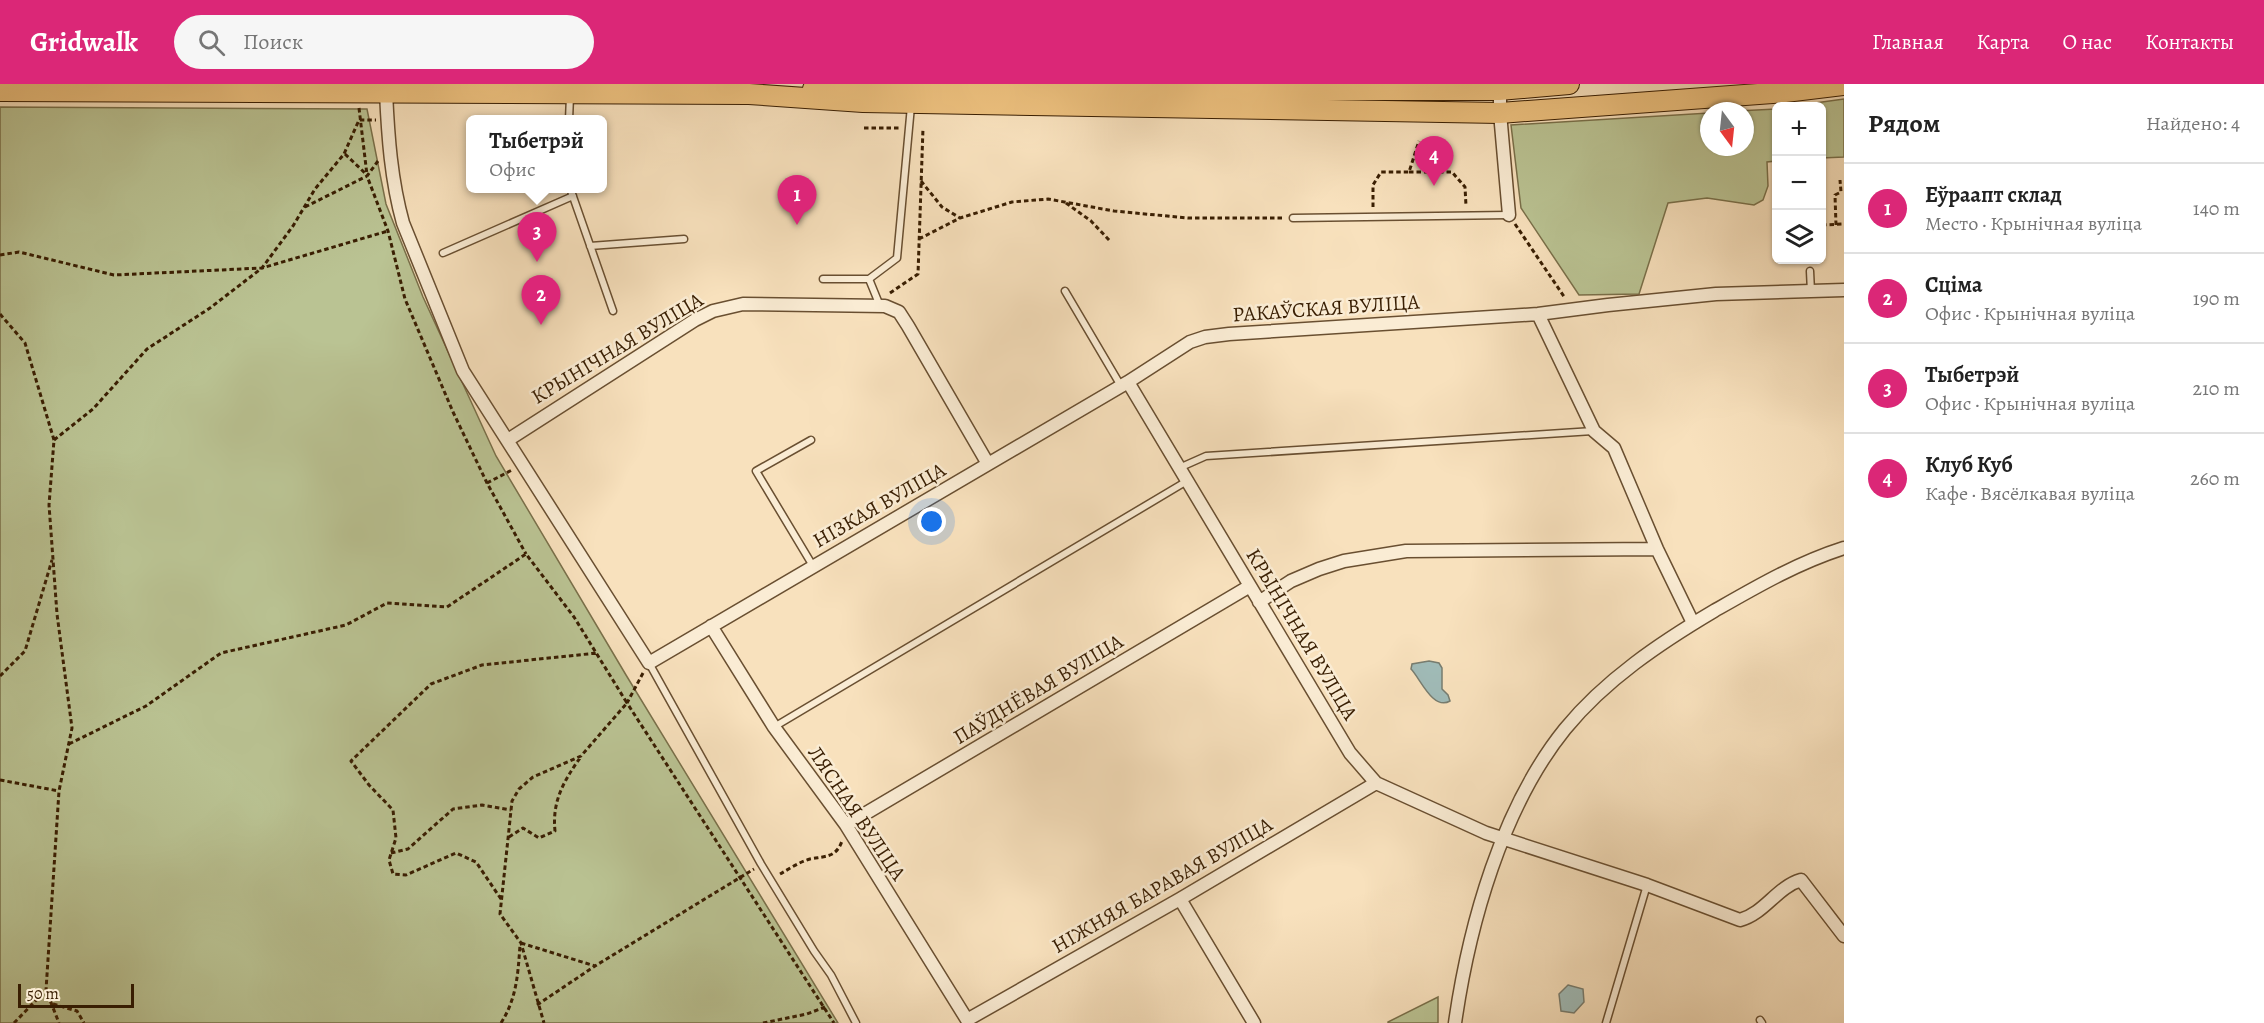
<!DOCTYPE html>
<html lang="ru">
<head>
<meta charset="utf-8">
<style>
	body { margin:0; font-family:Alegreya,serif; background:#f6f6f6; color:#222 }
	.controls { position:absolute; right:18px; top:18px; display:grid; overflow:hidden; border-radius:9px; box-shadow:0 2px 4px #0004 }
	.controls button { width:54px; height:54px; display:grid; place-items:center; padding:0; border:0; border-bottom:2px solid #e0e0e0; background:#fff; color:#222; font:30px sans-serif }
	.compass { position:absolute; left:1700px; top:18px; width:54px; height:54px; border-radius:50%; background:#fff; box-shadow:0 2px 4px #0004; rotate:165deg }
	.scale { position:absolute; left:18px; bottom:15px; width:116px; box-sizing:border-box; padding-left:6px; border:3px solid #391e02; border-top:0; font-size:16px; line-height:21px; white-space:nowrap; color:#391e02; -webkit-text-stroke:4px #faecd4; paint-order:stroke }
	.you { position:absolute; left:932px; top:438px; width:21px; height:21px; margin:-15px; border:4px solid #fff; border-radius:50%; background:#1a73e8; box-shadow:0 0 0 9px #1a73e833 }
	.badge { display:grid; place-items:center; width:39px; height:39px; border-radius:50%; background:#db2777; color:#fff; font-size:20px; font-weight:700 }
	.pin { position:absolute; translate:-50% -50px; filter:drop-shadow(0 2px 3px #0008) }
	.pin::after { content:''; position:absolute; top:32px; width:21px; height:18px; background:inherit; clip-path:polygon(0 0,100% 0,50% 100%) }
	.popup { position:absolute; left:466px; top:31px; width:141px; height:78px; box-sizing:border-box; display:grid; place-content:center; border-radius:9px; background:#fff; filter:drop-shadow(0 2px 4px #0005); font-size:20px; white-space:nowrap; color:#767676 }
	.popup b { font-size:22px; color:#222 }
	.popup::after { content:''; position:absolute; left:50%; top:100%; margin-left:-12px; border:12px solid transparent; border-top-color:#fff }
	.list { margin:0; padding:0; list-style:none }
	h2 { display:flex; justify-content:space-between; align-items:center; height:78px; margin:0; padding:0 24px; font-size:26px }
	h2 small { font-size:20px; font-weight:400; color:#767676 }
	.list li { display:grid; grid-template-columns:39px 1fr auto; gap:18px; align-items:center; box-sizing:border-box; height:90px; padding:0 24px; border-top:2px solid #e0e0e0 }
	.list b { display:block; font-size:22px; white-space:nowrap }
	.list p { margin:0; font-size:20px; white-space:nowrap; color:#767676 }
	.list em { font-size:20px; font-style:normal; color:#767676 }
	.icon { flex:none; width:33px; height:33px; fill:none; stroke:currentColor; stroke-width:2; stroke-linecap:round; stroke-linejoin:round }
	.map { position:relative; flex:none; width:1844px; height:939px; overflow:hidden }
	header { display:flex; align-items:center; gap:36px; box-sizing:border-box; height:84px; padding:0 30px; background:#db2777; color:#fff }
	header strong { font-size:28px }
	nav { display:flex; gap:33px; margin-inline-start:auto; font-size:21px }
	.search { width:420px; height:54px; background:#f6f6f6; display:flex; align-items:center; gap:15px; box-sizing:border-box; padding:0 21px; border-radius:33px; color:#767676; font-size:22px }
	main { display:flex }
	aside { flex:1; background:#fff }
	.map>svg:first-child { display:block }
	.green { fill:#bac393; stroke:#7a704a; stroke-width:1.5 }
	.water { fill:#a0bcb9; stroke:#777d70; stroke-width:1.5 }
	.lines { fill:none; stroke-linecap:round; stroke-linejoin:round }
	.lane-casing { stroke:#694f31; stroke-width:9 }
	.street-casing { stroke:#694f31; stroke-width:15 }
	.primary-casing { stroke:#391e02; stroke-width:22 }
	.path { stroke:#391e02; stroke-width:3; stroke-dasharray:4.5 3; stroke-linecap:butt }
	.lane { stroke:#faecd4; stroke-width:6 }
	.street { stroke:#faecd4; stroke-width:12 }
	.primary { stroke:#ecc07e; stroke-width:20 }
	.labels { text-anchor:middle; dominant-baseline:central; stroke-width:5; stroke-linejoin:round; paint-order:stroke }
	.street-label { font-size:21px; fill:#391e02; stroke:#faecd4 }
</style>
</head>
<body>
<header>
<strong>Gridwalk</strong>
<div class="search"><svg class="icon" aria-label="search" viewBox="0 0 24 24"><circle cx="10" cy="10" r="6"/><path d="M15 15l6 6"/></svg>Поиск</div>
<nav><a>Главная</a><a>Карта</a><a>О нас</a><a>Контакты</a></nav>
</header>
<main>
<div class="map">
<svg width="1844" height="939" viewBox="0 0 1844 939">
	<rect width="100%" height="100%" fill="#f8e1bd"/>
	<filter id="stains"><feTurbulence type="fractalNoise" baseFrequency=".00333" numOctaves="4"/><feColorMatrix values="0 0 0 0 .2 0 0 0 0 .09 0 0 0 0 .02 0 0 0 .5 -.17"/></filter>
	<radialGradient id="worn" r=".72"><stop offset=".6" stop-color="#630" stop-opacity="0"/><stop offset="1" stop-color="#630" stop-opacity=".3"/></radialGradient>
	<!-- green -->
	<path class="green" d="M1844 15V73L1822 74V22H1793Z
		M0 23 367 25 386 120 423 213 496 372 626 591 838 939H0Z
		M1776 25V77L1767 78 1768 102 1763 116 1754 121 1707 114 1668 119 1639 210 1579 211 1521 124 1511 41 1709 29V63H1745V27H1737Z
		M1438 913V939H1388V938Z"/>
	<!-- water -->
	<path class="water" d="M1429 577 1439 579 1442 584V605L1448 611 1450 617C1433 627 1420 594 1411 585L1412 580Z
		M1568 901 1583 905 1584 918 1574 929 1561 927 1559 910Z"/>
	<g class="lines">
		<!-- lane casing -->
		<g class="lane-casing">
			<path id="lane" d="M569 36 570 12
				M570 104 613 227
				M1293 134 1509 131
				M590 162 684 155
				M443 169 573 112
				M1810 187 1811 208
				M823 195H869L897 174 911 22
				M869 195 880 222
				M1065 207 1121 302
				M811 356 756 387 813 482
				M1179 384 1206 372 1593 347
				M649 579 761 780 814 867 831 891 856 939
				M774 643 1187 397
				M1760 936 1762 939
				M1606 939 1647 801"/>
		</g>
		<!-- street casing -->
		<g class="street-casing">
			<path id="street" d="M1500 1V29L1509 131
				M386 8C388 52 391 96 403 139L463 287 649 579 1128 298 1190 258 1205 253 1229 250 1538 230 1608 221 1716 210 1844 206
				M1538 230 1594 347 1614 364 1657 465 1693 539
				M1128 298 1350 669 1376 699 1486 749 1647 801 1740 836C1765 829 1777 803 1801 796L1844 852
				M508 356 695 236 713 227 743 220 885 222 899 228 908 242 988 380
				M1259 518 1291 497 1319 485 1344 477 1406 467 1657 465
				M711 542 774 643 846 741 969 939
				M846 741 1250 502
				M1180 815 1254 939
				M967 936 1180 815 1376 699
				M1455 939C1469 841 1502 723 1565 645 1605 596 1660 559 1714 527 1756 503 1797 479 1844 464"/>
		</g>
		<!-- primary casing -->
		<g class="primary-casing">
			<path id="primary" d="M813 5 863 1 1299 6H1499L1569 0
				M0 7 749 10 863 18 1500 29 1785 8 1844 1"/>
		</g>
		<!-- path -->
		<path class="path" d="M359 24 367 91
			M864 44H901
			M345 70 366 90
			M378 77 367 92 388 147 405 215 453 328 487 399 526 470
			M1409 88H1452L1465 103 1466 122
			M921 97 942 123 960 134
			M1066 119 1091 137 1110 157
			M305 123 367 92
			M1373 123V101L1381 88H1409L1419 57
			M1515 140 1565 214
			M1822 141 1844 140
			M1836 141 1835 111 1841 108 1840 96
			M919 155 960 134 1012 118 1048 115 1114 127 1188 134H1283
			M0 171 19 168 114 191 262 184 388 147
			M890 209 918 190 923 44
			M0 230 25 259 54 356 49 421 57 530 72 644 59 707 46 906 59 939
			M54 356 93 325 147 265 210 224 262 184 293 142 315 105 344 70 359 36H376
			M487 399 512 386
			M643 589 627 619 834 939
			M0 592 25 567 52 476
			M69 660 146 622 221 569 346 541 387 519 447 523 526 470 574 533 627 619 581 672 533 693 519 705 512 717 500 830 521 859 544 939
			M0 696 59 707
			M509 753 523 744 539 754 555 747C552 718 563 698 580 674
			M391 769 408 765 453 725 482 721 511 726
			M780 790C789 785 799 778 810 775 825 772 836 774 842 757
			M501 815 476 778 456 769 406 791 393 790 389 776 396 754 393 726 369 701 351 677 431 600 482 581 597 569
			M521 859 595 882 754 785
			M53 920 77 927 84 939
			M537 921 595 882
			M14 939 46 906
			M501 939C517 914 518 889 520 861
			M763 939 807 930 825 923"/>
		<!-- lane -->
		<use href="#lane" class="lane"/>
		<!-- street -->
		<use href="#street" class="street"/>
		<!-- primary -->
		<use href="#primary" class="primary"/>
	</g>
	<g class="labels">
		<!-- street labels -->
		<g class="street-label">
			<text transform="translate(1326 224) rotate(-4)">РАКАЎСКАЯ ВУЛІЦА</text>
			<text transform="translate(617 264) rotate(-31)">КРЫНІЧНАЯ ВУЛІЦА</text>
			<text transform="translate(879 421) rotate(-30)">НІЗКАЯ ВУЛІЦА</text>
			<text transform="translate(1302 550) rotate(59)">КРЫНІЧНАЯ ВУЛІЦА</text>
			<text transform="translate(1038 605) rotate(-31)">ПАЎДНЁВАЯ ВУЛІЦА</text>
			<text transform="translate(857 729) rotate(56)">ЛЯСНАЯ ВУЛІЦА</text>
			<text transform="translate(1162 801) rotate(-30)">НІЖНЯЯ БАРАВАЯ ВУЛІЦА</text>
		</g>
	</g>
	<rect width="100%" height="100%" filter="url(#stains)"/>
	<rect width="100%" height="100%" fill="url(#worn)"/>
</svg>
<div class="controls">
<button>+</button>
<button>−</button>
<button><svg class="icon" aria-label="layers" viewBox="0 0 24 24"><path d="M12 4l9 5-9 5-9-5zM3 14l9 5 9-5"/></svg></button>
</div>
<svg class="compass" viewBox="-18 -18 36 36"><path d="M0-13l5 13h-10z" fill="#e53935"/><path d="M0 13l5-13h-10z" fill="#767676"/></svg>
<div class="scale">50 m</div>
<div class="you"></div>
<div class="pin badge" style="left:797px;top:141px">1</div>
<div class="pin badge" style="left:541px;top:241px">2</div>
<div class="pin badge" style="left:537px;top:178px">3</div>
<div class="popup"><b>Тыбетрэй</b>Офис</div>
<div class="pin badge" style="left:1434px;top:102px">4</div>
</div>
<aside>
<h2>Рядом<small>Найдено: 4</small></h2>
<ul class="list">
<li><span class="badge">1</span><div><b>Еўраапт склад</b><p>Место · Крынічная вуліца</p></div><em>140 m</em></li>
<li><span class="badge">2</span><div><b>Сціма</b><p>Офис · Крынічная вуліца</p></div><em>190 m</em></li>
<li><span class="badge">3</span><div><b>Тыбетрэй</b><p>Офис · Крынічная вуліца</p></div><em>210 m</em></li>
<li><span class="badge">4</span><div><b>Клуб Куб</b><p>Кафе · Вясёлкавая вуліца</p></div><em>260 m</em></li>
</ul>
</aside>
</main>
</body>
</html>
